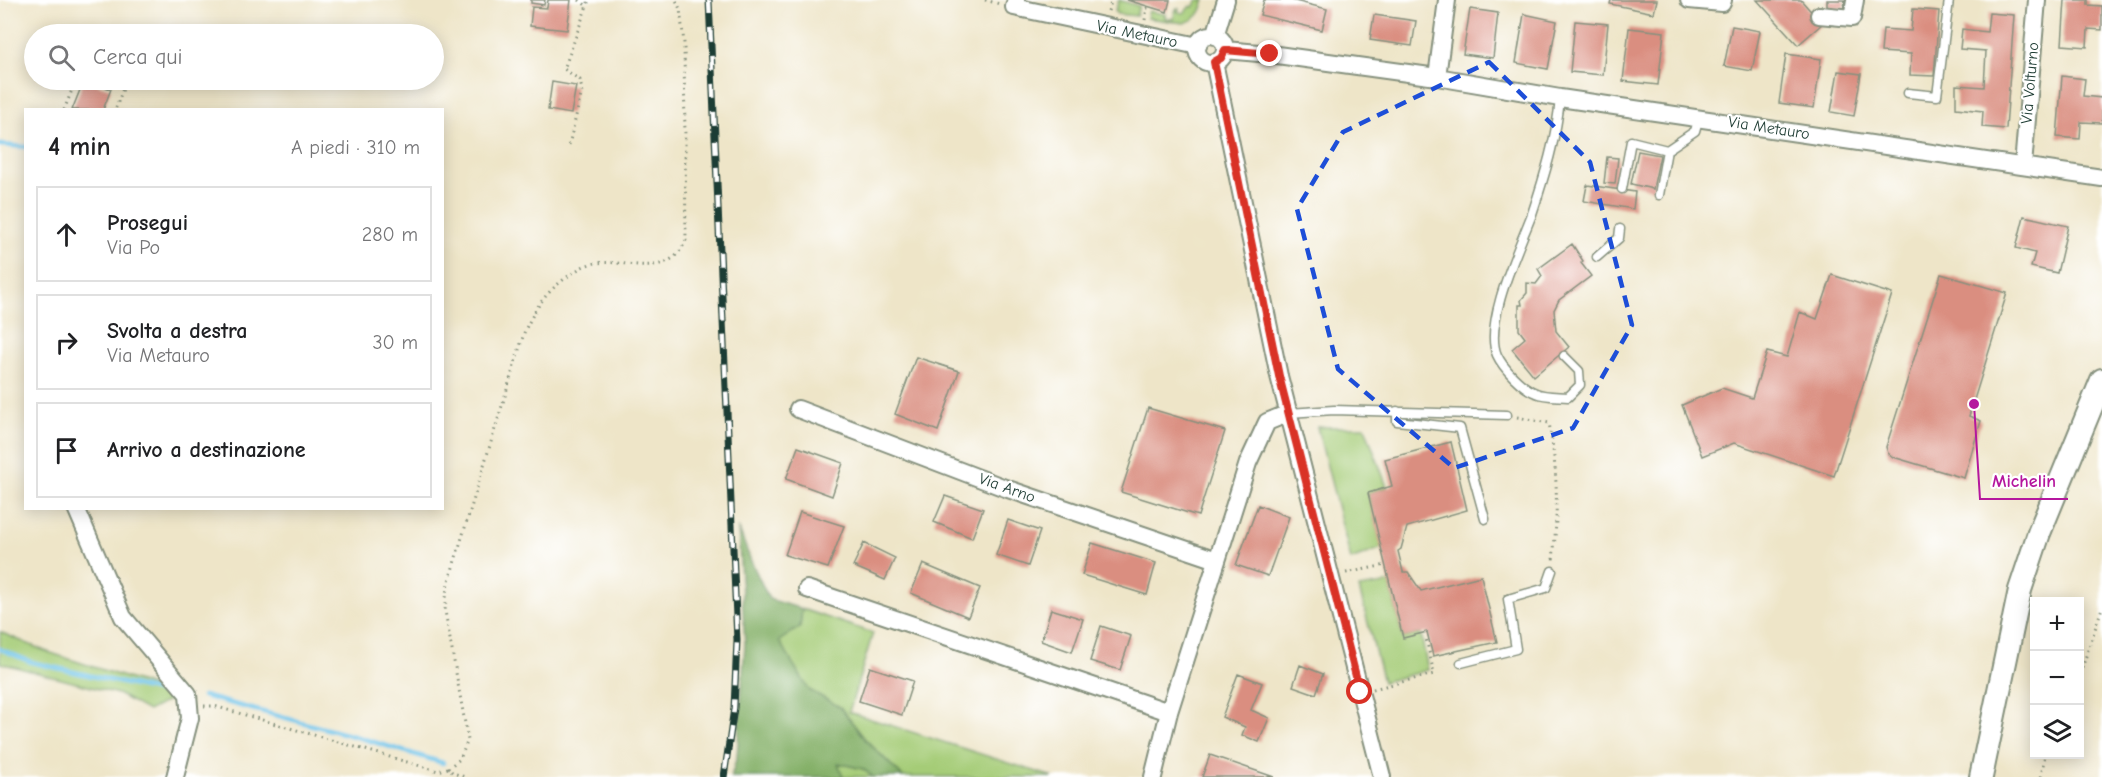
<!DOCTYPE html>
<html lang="it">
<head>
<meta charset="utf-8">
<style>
	body { margin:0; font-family:"Comic Neue",sans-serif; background:#f2f2f2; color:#202124 }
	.controls { position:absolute; right:18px; bottom:18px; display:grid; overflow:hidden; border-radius:0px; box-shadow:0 3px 15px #0003 }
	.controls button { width:54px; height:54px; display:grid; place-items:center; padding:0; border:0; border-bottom:2px solid #e0e0e0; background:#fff; color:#202124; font:30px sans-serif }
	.stop { position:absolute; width:18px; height:18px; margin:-14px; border:4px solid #d93025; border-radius:50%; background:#fff }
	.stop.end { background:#d93025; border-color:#fff; box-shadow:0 2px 6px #0008 }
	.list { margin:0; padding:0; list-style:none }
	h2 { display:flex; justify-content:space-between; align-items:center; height:78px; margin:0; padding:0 24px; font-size:26px }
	h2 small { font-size:20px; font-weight:400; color:#757577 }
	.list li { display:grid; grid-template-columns:39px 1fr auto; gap:18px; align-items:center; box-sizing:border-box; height:96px; margin:0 12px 12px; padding:0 12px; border:2px solid #e0e0e0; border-radius:0px }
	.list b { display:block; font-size:22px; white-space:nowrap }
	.list p { margin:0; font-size:20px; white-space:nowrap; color:#757577 }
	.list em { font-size:20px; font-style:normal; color:#757577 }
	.icon { flex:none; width:33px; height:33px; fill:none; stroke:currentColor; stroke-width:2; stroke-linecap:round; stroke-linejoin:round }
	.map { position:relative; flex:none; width:2102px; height:777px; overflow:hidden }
	.search { position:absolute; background:#fff; box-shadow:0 3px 15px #0003; left:24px; top:24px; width:420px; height:66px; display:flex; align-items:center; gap:15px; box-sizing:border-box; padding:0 21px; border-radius:33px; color:#757577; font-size:22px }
	.panel { position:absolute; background:#fff; box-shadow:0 3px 15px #0003; left:24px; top:108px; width:420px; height:402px; border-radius:0px }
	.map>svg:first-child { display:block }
	.green { fill:#a5cc77; stroke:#628456; stroke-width:1.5 }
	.forest { fill:#84b068; stroke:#52764e; stroke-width:1.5 }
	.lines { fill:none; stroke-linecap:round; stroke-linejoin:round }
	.stream { stroke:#6cc3e9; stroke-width:4.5 }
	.building { fill:#da8e80 }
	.service-casing { stroke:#86917e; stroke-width:11 }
	.minor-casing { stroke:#86917e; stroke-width:20 }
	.secondary-casing { stroke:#86917e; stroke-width:26 }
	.path { stroke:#86917e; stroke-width:3; stroke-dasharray:1.5 4.5; stroke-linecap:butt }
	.service { stroke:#fff; stroke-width:8 }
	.minor { stroke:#fff; stroke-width:16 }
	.secondary { stroke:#fff; stroke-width:22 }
	.rail-casing { stroke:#1f3d34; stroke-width:7 }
	.rail { stroke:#fff; stroke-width:4.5; stroke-dasharray:14; stroke-linecap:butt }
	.route { stroke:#d93025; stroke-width:8 }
	.marked { fill:none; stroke:#1d4ed8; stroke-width:4.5; stroke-dasharray:12 8; stroke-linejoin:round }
	.labels { text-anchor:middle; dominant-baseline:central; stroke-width:4.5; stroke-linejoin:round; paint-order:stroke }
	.street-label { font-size:16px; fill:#1f3d34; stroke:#fff }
	.leader { fill:none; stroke:#b5179e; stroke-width:2 }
	.callout-dot { fill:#b5179e; stroke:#fff; stroke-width:2 }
	.callout-label { font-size:18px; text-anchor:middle; font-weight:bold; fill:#b5179e; stroke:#fff; stroke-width:4.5; stroke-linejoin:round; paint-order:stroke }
</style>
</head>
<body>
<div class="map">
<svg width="2102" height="777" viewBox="0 0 2102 777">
	<rect width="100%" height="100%" fill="#fff"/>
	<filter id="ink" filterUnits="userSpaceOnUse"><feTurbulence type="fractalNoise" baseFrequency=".0167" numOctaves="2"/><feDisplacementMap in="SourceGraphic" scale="12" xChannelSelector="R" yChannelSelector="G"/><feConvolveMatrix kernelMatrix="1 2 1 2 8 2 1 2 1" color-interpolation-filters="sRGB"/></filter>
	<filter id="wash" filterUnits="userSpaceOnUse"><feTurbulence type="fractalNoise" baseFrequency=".008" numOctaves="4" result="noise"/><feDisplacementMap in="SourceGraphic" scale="24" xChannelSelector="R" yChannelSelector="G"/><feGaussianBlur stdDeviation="1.35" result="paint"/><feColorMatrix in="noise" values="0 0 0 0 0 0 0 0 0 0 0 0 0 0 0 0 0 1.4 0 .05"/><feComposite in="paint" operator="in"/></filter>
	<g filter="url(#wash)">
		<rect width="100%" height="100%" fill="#eee5c8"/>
		<!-- green -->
		<path class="green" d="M1119 0 1139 6 1136 16 1117 14 1115 11Z
			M1197 0H1205C1201 13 1198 19 1184 23L1147 18 1149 11 1165 14V18L1173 19 1176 9H1179L1178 12 1184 13 1190 6 1193 7Z
			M1317 427H1365L1387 487 1368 493 1382 548 1351 560Z
			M1390 583 1403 638 1421 634 1428 670 1383 682 1359 588Z
			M802 609 873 633 849 712 1053 777H903L865 739 840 707 809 690 778 641 800 627Z
			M0 632 45 651 179 695 148 711 118 694 0 663Z
			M837 763 863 769 873 777H843Z"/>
		<!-- forest -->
		<path class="forest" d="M738 527 751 561 769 599 802 609 800 627 779 641 809 690 840 707 865 739 903 777H873L863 769 838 763 843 777H731L737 756 745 644Z"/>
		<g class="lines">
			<!-- stream -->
			<path class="stream" d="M0 145 26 147
				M0 649 31 662 183 697
				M203 696 361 738 443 763"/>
		</g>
		<g id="blocks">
			<!-- building -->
			<path class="building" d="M531 0H545L544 5 531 3Z
				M548 0H571L567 30 530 26 532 7 547 8Z
				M1127 0H1170L1167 12Z
				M1264 0H1291L1327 9 1322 30 1260 15Z
				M1611 0H1657L1654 13 1610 4Z
				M1757 0H1801L1822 24 1798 45Z
				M1827 0H1845L1844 9 1827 7Z
				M2065 0H2088V5L2102 6V30L2088 29 2087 47 2062 45Z
				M1470 9 1498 13 1493 58 1463 54Z
				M1913 9 1939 11 1934 76 1910 75 1911 54 1881 52 1883 29 1911 31Z
				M1989 13 2014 15 2006 129 1982 127 1983 111 1956 108V85L1984 87 1986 51 1960 49 1962 29 1987 32Z
				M1524 14 1557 21 1548 69 1516 63Z
				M1374 15 1416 21 1412 46 1370 40Z
				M1575 21 1608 24 1603 75 1570 72Z
				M1732 26 1760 31 1752 71 1724 66Z
				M1629 28 1664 32 1658 85 1623 81Z
				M1786 54 1821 59 1814 108 1779 103Z
				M1838 71 1861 74 1854 116 1831 112Z
				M2062 76 2085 79 2083 96 2102 98V123L2081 122 2080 139 2057 137Z
				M84 80 111 89 103 110H72Z
				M552 82 576 86 571 114 548 110Z
				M1638 151 1660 155 1653 189 1631 184Z
				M1607 157 1618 158 1615 184 1604 183Z
				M1587 185 1635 192 1633 209 1584 201Z
				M2024 216 2068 226 2057 273 2031 267 2035 253 2016 248Z
				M1572 244 1583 261 1581 263 1591 276 1559 300 1554 310 1556 331 1569 347 1534 376 1512 349 1525 338 1519 330V305H1522L1521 300 1527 293V283L1536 284 1542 276 1538 269Z
				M1941 274 2007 293 1969 416 1981 421 1964 478 1893 457 1888 453 1886 447Z
				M1832 275 1892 294 1834 476 1734 443 1702 456 1682 405 1722 388 1752 398 1767 352 1787 357 1800 312 1817 319Z
				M916 357 959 371 938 431 895 414Z
				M1148 408 1225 431 1198 516 1121 492Z
				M1451 442 1467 510 1407 527 1401 549 1398 551 1403 572H1408L1421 591 1481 576 1497 642 1433 656 1427 632 1403 638 1368 493 1392 486 1385 459Z
				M798 447 843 463 832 496 786 479Z
				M945 496 983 509 972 538 934 522Z
				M1258 505 1289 517 1268 576 1236 565Z
				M800 512 844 526 828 568 785 555Z
				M1008 520 1040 531 1028 566 996 555Z
				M864 543 895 558 885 580 853 566Z
				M1092 543 1156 563 1147 595 1082 575Z
				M923 564 980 588 968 617 911 593Z
				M1051 609 1083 619 1072 652 1041 641Z
				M1101 626 1131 636 1120 670 1090 661Z
				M1300 665 1323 674 1316 694 1293 686Z
				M870 667 913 681 902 715 859 701Z
				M1238 674 1262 683 1251 710 1269 718 1259 742 1242 735 1245 727 1222 717Z
				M1210 755 1274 777H1202Z"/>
		</g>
	</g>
	<g filter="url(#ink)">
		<use href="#blocks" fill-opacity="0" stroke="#86917e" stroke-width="1.5"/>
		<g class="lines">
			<!-- service casing -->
			<g class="service-casing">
				<path id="service" d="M1908 93 1937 96 1949 0
					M1560 98C1557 136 1544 178 1532 214 1520 246 1483 323 1497 355 1503 368 1522 388 1536 393 1545 397 1558 396 1568 397L1580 385 1579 371 1564 356
					M1622 189 1631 141 1667 150 1695 131 1699 117
					M1659 195 1667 150
					M1597 257 1619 238 1620 229
					M1397 411V421L1460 428 1485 519
					M1289 413 1334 410 1507 415
					M1461 663 1516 649 1508 599 1546 588 1552 571"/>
			</g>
			<!-- minor casing -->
			<g class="minor-casing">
				<path id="minor" d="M1016 0 1014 7 1198 46
					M1689 0 1722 3 1723 0
					M1819 15 1852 18 1855 0
					M1197 49a14 14 0 1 1 28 0a14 14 0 1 1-28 0Z
					M1215 36 1226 0
					M1225 50 1270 54 1437 77 1560 98 2102 178
					M1214 62 1279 376 1382 777
					M1437 77 1447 0
					M2023 166 2037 0
					M798 409 1005 488 1217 560
					M76 508 123 617 188 694 190 718 175 777
					M807 589 1169 712
					M1153 777 1169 712 1248 463 1267 422 1289 413"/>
			</g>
			<!-- secondary casing -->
			<g class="secondary-casing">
				<path id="secondary" d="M1981 777 2020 590 2039 533 2102 380"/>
			</g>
			<!-- path -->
			<path class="path" d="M579 0 587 6
				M985 0 1000 4
				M1108 11 1112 0
				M1145 20 1147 8H1151
				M105 80 124 86 115 110
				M64 110 76 80
				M569 145 582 91 580 80 564 69 589 0
				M1517 417 1549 423C1558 474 1558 509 1553 560
				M1346 573 1386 565
				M2080 674 2102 608
				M1373 689 1434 674 1426 638
				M204 706H214L438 771 448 768 453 773 465 777
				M448 768 460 759 468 740 445 611 447 587 525 330C537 306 545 293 567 277 573 273 580 267 587 265 621 254 667 285 686 240L684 43 680 9 676 0
				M2041 777 2045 754"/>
			<!-- service -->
			<use href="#service" class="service"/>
			<!-- minor -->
			<use href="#minor" class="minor"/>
			<!-- secondary -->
			<use href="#secondary" class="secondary"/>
			<!-- rail casing -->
			<g class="rail-casing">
				<path id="rail" d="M709 0 737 640 734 708 724 777"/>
			</g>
			<!-- rail -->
			<use href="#rail" class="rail"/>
		</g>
	</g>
	<g class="lines" filter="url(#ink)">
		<!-- route -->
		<path class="route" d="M1270 54 1225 50 1221 58 1214 62 1279 376 1360 692"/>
	</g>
	<!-- marked area -->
	<path class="marked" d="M1489 62 1590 162 1632 325 1573 428 1454 468 1338 369 1297 209 1343 132Z"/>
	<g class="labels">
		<!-- street labels -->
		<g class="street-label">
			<text transform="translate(1137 34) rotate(12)">Via Metauro</text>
			<text transform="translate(2030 83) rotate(-85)">Via Volturno</text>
			<text transform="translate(1769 128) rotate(9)">Via Metauro</text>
			<text transform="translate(1007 488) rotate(20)">Via Arno</text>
		</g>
	</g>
	<!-- callouts -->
	<path class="leader" d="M1974 404L1980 499H2068"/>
	<circle class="callout-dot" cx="1974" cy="404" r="6"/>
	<g class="callout-label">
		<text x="2024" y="487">Michelin</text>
	</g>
</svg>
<div class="controls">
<button>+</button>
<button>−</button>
<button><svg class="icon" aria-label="layers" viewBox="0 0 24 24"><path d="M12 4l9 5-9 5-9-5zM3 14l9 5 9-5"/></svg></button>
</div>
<div class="stop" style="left:1360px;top:692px"></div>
<div class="stop end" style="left:1270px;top:54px"></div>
<div class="search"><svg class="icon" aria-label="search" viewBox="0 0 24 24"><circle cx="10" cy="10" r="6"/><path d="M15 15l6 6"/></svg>Cerca qui</div>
<section class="panel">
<h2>4 min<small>A piedi · 310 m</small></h2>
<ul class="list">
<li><svg class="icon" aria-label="ahead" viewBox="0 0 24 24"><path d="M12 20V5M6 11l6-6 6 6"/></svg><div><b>Prosegui</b><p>Via Po</p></div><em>280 m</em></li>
<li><svg class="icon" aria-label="right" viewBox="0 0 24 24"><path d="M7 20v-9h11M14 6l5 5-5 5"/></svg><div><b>Svolta a destra</b><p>Via Metauro</p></div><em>30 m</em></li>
<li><svg class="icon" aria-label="arrive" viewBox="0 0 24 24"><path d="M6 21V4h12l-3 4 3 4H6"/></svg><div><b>Arrivo a destinazione</b></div></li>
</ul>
</section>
</div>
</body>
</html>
